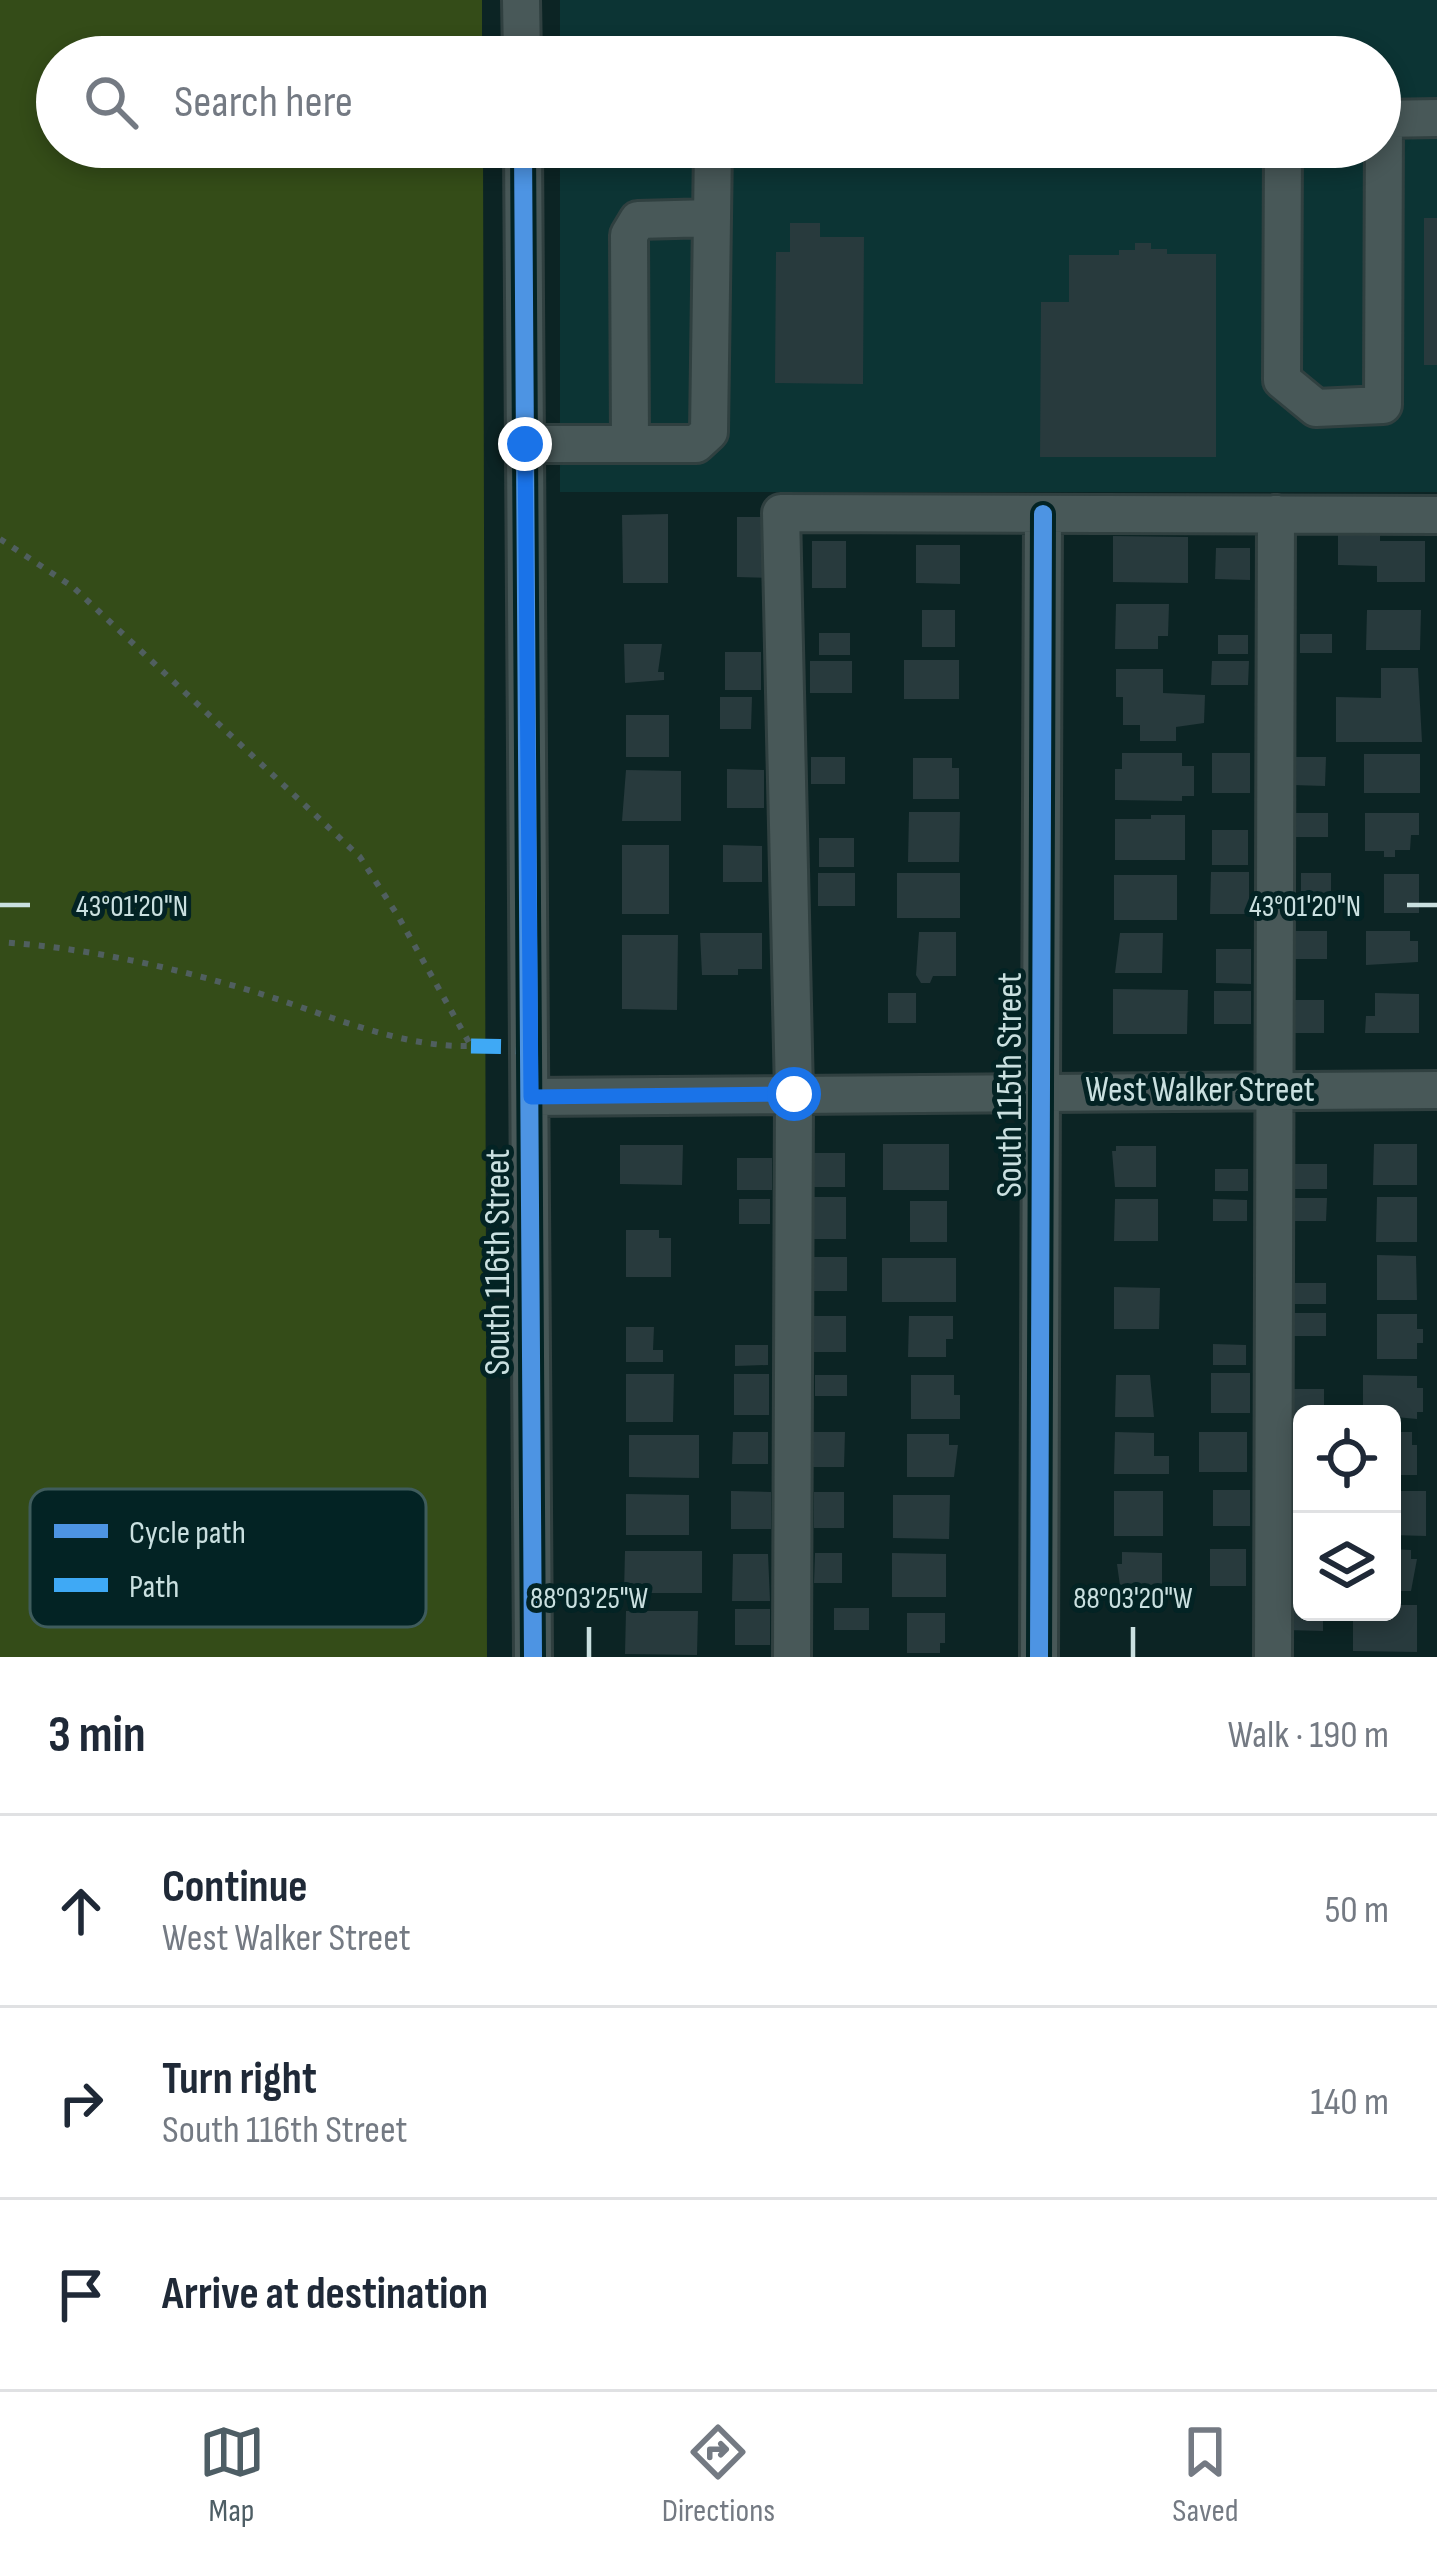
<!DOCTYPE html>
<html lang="en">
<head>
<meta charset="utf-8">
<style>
	body { margin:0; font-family:"Sofia Sans Condensed",sans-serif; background:#f6f6f7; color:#1f2937 }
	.controls { position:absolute; right:36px; bottom:36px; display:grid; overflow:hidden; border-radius:18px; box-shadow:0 6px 18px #0003 }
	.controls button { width:108px; height:108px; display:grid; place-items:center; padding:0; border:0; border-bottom:3px solid #e0e1e3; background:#fff; color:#1f2937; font:60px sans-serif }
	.stop { position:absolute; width:36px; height:36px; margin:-27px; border:9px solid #1a73e8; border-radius:50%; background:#fff }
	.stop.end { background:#1a73e8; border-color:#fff; box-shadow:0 3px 12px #0008 }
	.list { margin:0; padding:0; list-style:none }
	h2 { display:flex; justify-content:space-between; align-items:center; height:156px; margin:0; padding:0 48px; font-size:51px }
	h2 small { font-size:39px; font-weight:400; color:#747a83 }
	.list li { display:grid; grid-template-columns:78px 1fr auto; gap:36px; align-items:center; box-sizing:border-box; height:192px; padding:0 48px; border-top:3px solid #e0e1e3 }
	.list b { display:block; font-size:45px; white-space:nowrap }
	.list p { margin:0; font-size:39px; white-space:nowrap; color:#747a83 }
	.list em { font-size:39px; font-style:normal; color:#747a83 }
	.icon { flex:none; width:66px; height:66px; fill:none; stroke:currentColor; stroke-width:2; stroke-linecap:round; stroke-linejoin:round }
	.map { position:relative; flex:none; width:1437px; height:1657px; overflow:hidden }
	.search { position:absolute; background:#fff; box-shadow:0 6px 18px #0003; left:36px; right:36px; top:36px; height:132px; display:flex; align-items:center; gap:30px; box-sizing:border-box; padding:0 42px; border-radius:66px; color:#747a83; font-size:45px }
	.sheet { height:732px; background:#fff }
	nav { display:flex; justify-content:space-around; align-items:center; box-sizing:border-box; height:168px; border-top:3px solid #e0e1e3; background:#fff; font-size:33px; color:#747a83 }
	nav a { display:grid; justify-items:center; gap:6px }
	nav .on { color:#4e5e65 }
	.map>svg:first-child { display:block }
	.built { fill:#0c3434 }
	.green { fill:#344c18 }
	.building { fill:#283a3d }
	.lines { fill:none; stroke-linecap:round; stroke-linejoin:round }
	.minor-casing { stroke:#304040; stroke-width:42 }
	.path { stroke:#505f5f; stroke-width:6; stroke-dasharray:6 9; stroke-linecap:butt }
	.minor { stroke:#485858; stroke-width:36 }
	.quiet { stroke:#3fa9f5; stroke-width:15; stroke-dasharray:30 15; stroke-linecap:butt }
	.cycleway-casing { stroke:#032324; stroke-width:26 }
	.cycleway { stroke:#4d94e3; stroke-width:18 }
	.route { stroke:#1a73e8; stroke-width:15 }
	.ticks { fill:none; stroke:#cae0e0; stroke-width:4.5 }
	.labels { text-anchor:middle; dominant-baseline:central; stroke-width:10; stroke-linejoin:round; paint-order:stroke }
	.street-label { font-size:36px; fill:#cae0e0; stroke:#032324 }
	.key { fill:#032324; stroke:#3f5c5c; stroke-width:3 }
	.key-label { font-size:33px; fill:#cae0e0 }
	.ticks-label { font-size:30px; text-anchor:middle; fill:#cae0e0; stroke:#032324; stroke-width:10; stroke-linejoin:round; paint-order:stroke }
</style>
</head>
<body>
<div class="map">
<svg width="1437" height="1657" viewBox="0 0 1437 1657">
	<rect width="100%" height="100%" fill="#0c2424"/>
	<!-- built -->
	<path class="built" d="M560 0H1437V492H560V147H1380V57H560Z"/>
	<!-- green -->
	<path class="green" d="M0 0H482V57H57V147H483L487 1657H0Z"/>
	<!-- building -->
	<path class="building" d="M1424 218H1437V365H1424Z
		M790 223H820V237H864L863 384 775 383 776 252H790Z
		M1135 243H1151V249H1167V254H1216V457H1040L1041 302H1069V255H1119V250H1135Z
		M668 514V583H623L622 515Z
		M737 517H771L770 578 737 577Z
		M1338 526H1380V541H1425V582H1377V566L1338 565Z
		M1113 536 1188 537V583L1113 582Z
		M812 541H846V588H812Z
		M916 545H960V584L916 583Z
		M1216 548H1250V580L1215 579Z
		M1116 604H1169L1168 636H1158V649H1115Z
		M922 610H955V647H922Z
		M1367 610H1421L1420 650H1366Z
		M819 633H850V655H819Z
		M1300 634H1332V653H1300Z
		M1218 635H1248V654H1218Z
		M624 644H662L658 672H664V680L625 683Z
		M725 652H761V690H725Z
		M904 660H959V699H904Z
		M810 661H852V693H810Z
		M1212 661H1249L1248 685H1211Z
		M1381 668H1418L1422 742H1336V697L1381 698Z
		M1116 669H1163V693L1205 695 1204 723 1176 727V741H1140V725H1123V697H1116Z
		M720 697H752L751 729H720Z
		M626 715H669V757H626Z
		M1122 753H1182V766H1194V796H1182V801L1115 800V769H1122Z
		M1212 753H1250V793H1212Z
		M1364 754H1420V793H1364Z
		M811 757H845V784H811Z
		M1293 757H1326L1325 786 1292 785Z
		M913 758H952V768H959V799H913Z
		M727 769 764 770V808H727Z
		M626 770 681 771V821H622Z
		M909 812H960L959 862H908Z
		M1294 813H1328V837H1293Z
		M1365 813H1419V835H1411L1410 850H1395V857H1384V851H1365Z
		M1151 815H1185V860H1115V819H1151Z
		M1212 830H1248V865H1212Z
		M819 838H854V867H819Z
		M622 845H669V914H622Z
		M723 845 762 846V882H723Z
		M1211 872H1249V914H1210Z
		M818 873H855V906H818Z
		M897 873H960V918H897Z
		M1301 873H1331V898H1301Z
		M1384 874H1419V913H1384Z
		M1114 875H1177V920H1114Z
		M1293 931H1327V959H1293Z
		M1366 931H1410V941H1418V962L1366 965Z
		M919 932H956V976H933L930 983H921L916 975Z
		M700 933H762V969H738V975H702Z
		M1120 933H1163L1162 973H1115Z
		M622 935H678L677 1010 622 1009Z
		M1216 949H1251V984L1216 983Z
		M1113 989 1188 990 1187 1034H1113Z
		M1214 991H1251V1024H1214Z
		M888 993H916V1023H888Z
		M1375 993 1419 994V1033H1365L1366 1016H1375Z
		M1289 1000H1324V1033H1289Z
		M883 1144H949V1190H883Z
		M1374 1144H1417V1185H1373Z
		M620 1145H683L682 1185 620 1184Z
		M1116 1146H1156V1187H1115L1112 1151H1116Z
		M810 1153H845V1187H810Z
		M737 1158H772V1190H737Z
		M1295 1164H1327V1189H1294Z
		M1215 1169H1248V1191H1215Z
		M812 1197H846V1239H812Z
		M1377 1197H1417V1242H1376Z
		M1294 1198H1327L1326 1221H1294Z
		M739 1199H770V1224H739Z
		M1115 1199H1158V1241H1114Z
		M1213 1199 1247 1200V1221H1213Z
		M910 1201H947V1242H910Z
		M626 1230H659V1238H671V1277H626Z
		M1377 1255 1416 1256 1417 1300H1377Z
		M812 1257H847V1291H812Z
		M882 1258H956V1302H882Z
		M1293 1283H1326V1304H1293Z
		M1114 1287 1160 1288 1159 1329H1114Z
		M1293 1313H1326V1336H1293Z
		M1377 1314H1417V1329H1423V1343H1417V1359H1377Z
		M814 1316H846V1352H814Z
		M909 1316H953V1339H946V1357H908Z
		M626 1327H654L653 1350H663V1362H626Z
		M1213 1344 1246 1345V1365H1213Z
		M735 1345H768V1365L735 1366Z
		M1211 1373H1250V1413H1211Z
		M626 1374H674L673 1422H626Z
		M734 1374H769V1415H734Z
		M815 1375H847V1396H815Z
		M911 1375H954V1395H960V1419H911Z
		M1116 1375H1150L1154 1417H1115Z
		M1363 1375 1417 1376V1388H1423V1412H1417V1419L1363 1414Z
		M1292 1389H1324V1414H1302V1419H1292Z
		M733 1432H768V1464H732Z
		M810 1432H845L844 1467H810Z
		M1115 1432 1154 1433V1456H1169V1474H1114Z
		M1199 1432H1247V1472H1199Z
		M1392 1432H1412V1445H1417V1475H1392Z
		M907 1434H949V1445H958L954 1477H907Z
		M629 1435H699V1478L629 1477Z
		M1213 1490H1250V1526H1213Z
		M731 1491 771 1492V1529H731Z
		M1114 1491H1163V1536H1114Z
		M1392 1491H1426V1536L1392 1535Z
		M814 1492H844V1528H814Z
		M626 1494 689 1495V1535H626Z
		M893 1495H950L949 1539 893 1538Z
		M1210 1549H1246V1586H1210Z
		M1290 1549H1302V1587H1289Z
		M1392 1549 1411 1550V1559H1417L1411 1591H1392Z
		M625 1551H702V1593H624Z
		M1122 1552 1162 1553V1594L1121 1593 1117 1564H1122Z
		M815 1553H842V1583H814Z
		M892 1553 946 1554V1597H892Z
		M733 1554H768L770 1601H732Z
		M1392 1605H1417V1652L1353 1651V1612H1392Z
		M1287 1607H1302V1612H1323V1631L1287 1630Z
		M834 1608H869V1630H834Z
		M735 1609H770V1645H735Z
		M626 1611H698L697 1655 625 1654Z
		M907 1613H945V1643H940V1653H907Z"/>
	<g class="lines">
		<!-- minor casing -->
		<g class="minor-casing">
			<path id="minor" d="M521 0 522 57
				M1380 119 1437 118
				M523 147 533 1657
				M1283 147 1282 380 1316 408 1383 405 1384 119
				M630 443 629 235 638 220 712 218
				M525 444H696L709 432 713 147
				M531 1097 1437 1090
				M792 1657 794 1093 781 513 1437 515
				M1039 1657 1043 514
				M1273 1657 1276 514"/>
		</g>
		<!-- path -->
		<path class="path" d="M0 539 73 587 360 857 398 916 471 1046C399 1048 324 1013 255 992 171 967 88 948 0 942"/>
		<!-- minor -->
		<use href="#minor" class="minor"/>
		<!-- quiet -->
		<path class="quiet" d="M471 1046 530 1047"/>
		<!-- cycleway casing -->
		<g class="cycleway-casing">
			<path id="cycleway" d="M523 147 533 1657
				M1039 1657 1043 514"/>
		</g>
		<!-- cycleway -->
		<use href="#cycleway" class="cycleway"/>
	</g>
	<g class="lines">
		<!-- route -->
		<path class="route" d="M525 444 531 1097 794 1094"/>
	</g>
	<!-- ticks -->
	<path class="ticks" d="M0 905H30M1407 905H1437M589 1627V1657M1133 1627V1657"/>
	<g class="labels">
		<!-- street labels -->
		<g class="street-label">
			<text transform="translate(1010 1085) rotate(-90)">South 115th Street</text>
			<text x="1200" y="1090">West Walker Street</text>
			<text transform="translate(498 1262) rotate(-90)">South 116th Street</text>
		</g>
	</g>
	<!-- legend -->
	<rect x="30" y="1489" width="396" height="138" rx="18" class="key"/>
	<rect x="54" y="1524" width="54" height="14" fill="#4d94e3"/>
	<rect x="54" y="1578" width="54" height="14" fill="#3fa9f5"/>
	<g class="key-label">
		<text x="129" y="1543">Cycle path</text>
		<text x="129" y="1597">Path</text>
	</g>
	<g class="ticks-label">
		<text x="132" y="916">43°01'20"N</text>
		<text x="1305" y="916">43°01'20"N</text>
		<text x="589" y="1608">88°03'25"W</text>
		<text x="1133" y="1608">88°03'20"W</text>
	</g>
</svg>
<div class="controls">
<button><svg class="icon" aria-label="locate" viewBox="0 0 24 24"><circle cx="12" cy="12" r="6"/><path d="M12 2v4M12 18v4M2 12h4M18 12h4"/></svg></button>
<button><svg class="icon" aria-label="layers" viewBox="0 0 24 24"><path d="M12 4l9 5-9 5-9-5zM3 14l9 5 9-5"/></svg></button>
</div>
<div class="stop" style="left:794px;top:1094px"></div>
<div class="stop end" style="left:525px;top:444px"></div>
<div class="search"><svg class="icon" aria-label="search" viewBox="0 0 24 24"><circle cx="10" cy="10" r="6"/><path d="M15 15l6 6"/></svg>Search here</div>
</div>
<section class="sheet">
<h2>3 min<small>Walk · 190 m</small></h2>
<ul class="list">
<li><svg class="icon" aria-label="ahead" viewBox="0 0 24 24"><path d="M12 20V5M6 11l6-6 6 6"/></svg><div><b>Continue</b><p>West Walker Street</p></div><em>50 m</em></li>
<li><svg class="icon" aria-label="right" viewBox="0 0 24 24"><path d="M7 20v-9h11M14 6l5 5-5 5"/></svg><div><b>Turn right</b><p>South 116th Street</p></div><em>140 m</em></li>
<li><svg class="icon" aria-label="arrive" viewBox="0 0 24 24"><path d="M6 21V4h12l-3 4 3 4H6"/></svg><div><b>Arrive at destination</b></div></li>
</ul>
</section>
<nav>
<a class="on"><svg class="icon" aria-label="map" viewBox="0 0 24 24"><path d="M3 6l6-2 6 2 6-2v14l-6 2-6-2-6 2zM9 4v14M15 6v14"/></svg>Map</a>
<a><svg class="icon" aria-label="directions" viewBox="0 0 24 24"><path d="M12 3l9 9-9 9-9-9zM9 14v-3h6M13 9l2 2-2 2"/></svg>Directions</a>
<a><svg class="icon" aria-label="saved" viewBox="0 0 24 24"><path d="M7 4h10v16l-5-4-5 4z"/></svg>Saved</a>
</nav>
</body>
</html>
